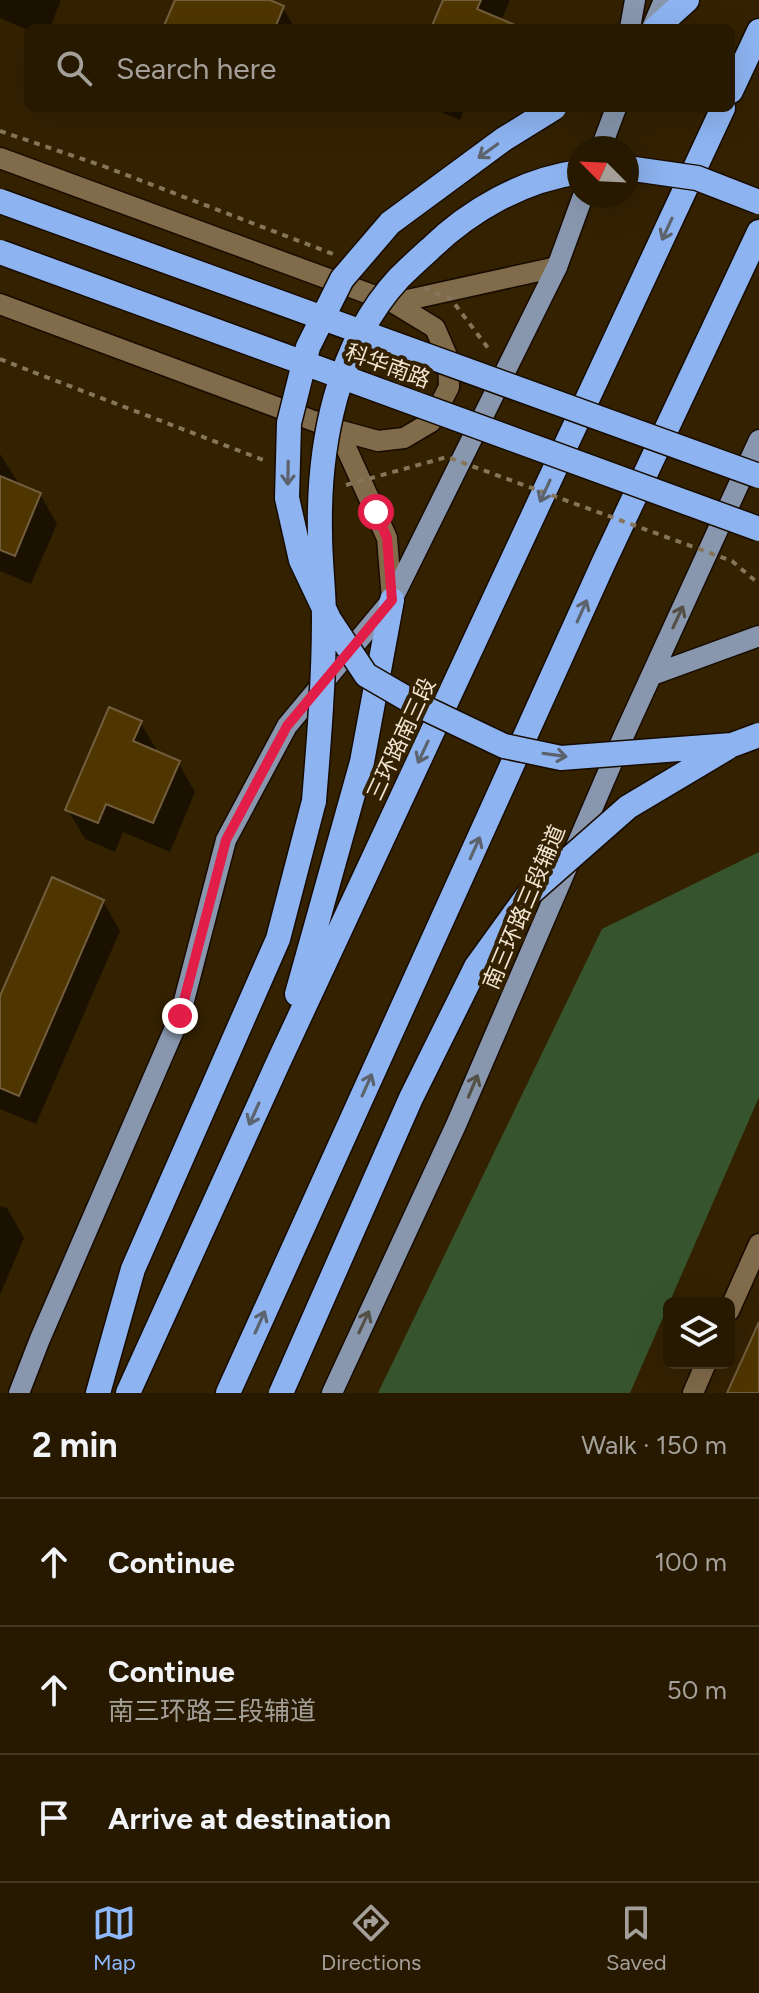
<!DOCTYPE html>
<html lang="en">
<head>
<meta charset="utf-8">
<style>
	body { margin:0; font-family:Figtree,"Noto Sans SC",sans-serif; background:#32260f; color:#f1f3f6 }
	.controls { position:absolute; right:24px; bottom:24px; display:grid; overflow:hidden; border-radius:12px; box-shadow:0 8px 32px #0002 }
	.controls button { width:72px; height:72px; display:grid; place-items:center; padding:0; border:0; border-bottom:2px solid #423822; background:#261900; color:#f1f3f6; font:40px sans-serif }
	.compass { position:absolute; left:567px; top:136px; width:72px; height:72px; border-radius:50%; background:#261900; box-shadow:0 8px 32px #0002; rotate:294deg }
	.stop { position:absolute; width:24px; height:24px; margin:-18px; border:6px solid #e11d48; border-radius:50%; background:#fff }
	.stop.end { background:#e11d48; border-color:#fff; box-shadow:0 2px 8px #0008 }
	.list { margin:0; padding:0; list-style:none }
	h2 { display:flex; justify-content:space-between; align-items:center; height:104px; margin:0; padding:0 32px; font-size:34px }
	h2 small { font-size:26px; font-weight:400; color:#a4a099 }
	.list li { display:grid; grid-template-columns:52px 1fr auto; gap:24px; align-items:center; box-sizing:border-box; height:128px; padding:0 32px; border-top:2px solid #423822 }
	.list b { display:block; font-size:30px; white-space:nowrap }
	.list p { margin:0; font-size:26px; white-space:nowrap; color:#a4a099 }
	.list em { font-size:26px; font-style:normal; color:#a4a099 }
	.icon { flex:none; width:44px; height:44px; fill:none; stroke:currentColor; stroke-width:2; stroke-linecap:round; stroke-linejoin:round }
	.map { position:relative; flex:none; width:759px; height:1393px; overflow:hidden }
	.search { position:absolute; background:#261900; box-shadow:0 8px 32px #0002; left:24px; right:24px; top:24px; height:88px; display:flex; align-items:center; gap:20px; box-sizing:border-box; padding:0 28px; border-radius:12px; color:#a4a099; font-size:30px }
	.sheet { height:488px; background:#261900 }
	nav { display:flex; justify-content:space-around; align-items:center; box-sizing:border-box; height:112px; border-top:2px solid #423822; background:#261900; font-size:22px; color:#a4a099 }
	nav a { display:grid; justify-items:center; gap:4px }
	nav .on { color:#8eb9fc }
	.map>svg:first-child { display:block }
	.green { fill:#36552e }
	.shadow { fill:#0007 }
	.building { fill:#4f3600; stroke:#725e3d; stroke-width:2 }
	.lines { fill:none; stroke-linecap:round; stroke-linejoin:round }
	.minor-casing { stroke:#180b00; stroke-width:23 }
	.major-casing { stroke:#180b00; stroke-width:23 }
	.highway-casing { stroke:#180b00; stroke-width:27 }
	.path { stroke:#85765b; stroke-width:4; stroke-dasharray:6 6; stroke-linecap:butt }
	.minor { stroke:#806b4a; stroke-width:20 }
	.major { stroke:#8897ae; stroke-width:20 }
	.highway { stroke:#8db4f1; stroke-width:24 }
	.highway-bridge-casing { stroke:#180b00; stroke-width:27; stroke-linecap:butt }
	.path-bridge { stroke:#85765b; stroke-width:4; stroke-dasharray:6 6; stroke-linecap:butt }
	.highway-bridge { stroke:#8db4f1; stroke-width:24 }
	.oneway { stroke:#5c636c }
	.oneway2 { stroke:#555046 }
	.route { stroke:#e11d48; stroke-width:10 }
	.labels { text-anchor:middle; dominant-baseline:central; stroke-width:8; stroke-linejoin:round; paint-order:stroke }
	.street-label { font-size:22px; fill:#f1e5d3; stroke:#332100 }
</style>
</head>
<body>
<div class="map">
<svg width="759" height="1393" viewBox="0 0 759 1393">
	<rect width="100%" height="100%" fill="#332100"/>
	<!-- green -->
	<path class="green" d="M759 852V1097L630 1393H378L602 929Z"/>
	<!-- shadow -->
	<path class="shadow" d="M0 0H61L50 28H28V30L0 18Z
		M177 0H265L283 8 295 28H165Z
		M445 0H510L501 21 517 28H433Z
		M432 108H465L460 120Z
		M0 454 19 484 40 494 57 524 31 584 0 571Z
		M140 722 158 752 178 762 195 792 170 852 123 832 115 852 85 839 68 810Z
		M103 901 120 931 36 1124 0 1109V1002Z
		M0 1206 7 1208 24 1238 0 1295Z"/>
	<!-- building -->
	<path class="building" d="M175 0H270L284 6 275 28H163Z
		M443 0H481L477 9 522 28H431Z
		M0 476 41 493 15 556 0 550Z
		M109 707 142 721 133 741 180 761 153 823 106 804 98 823 65 810Z
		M52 877 104 900 19 1096 0 1088V996Z
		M759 1322V1393H727Z"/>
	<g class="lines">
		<!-- minor casing -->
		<g class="minor-casing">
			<path id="minor" d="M0 158 394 303 557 267
				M0 304 338 430 387 538 392 600
				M338 430 378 441 404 438 431 422 449 387 448 358 435 328 394 303
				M729 1311 759 1244
				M693 1393 706 1363"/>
		</g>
		<!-- major casing -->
		<g class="major-casing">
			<path id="major" d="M630 28 635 0
				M652 28 664 0
				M601 148 616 108
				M652 675 759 636
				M19 1393 40 1339 180 1016 226 840 287 726 392 600 557 267 583 196
				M332 1393 456 1125 624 735 759 440"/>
		</g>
		<!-- highway casing -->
		<g class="highway-casing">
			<path id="highway" d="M656 28 687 0
				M731 91 759 31
				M297 994 362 762 392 600
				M98 1393 133 1269 278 939 314 801
				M128 1393 278 1063 723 108
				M228 1393 603 564 759 232"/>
		</g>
		<!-- path -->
		<path class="path" d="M0 131 103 166
			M0 359 33 372"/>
		<!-- minor -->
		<use href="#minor" class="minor"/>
		<!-- major -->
		<use href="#major" class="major"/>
		<!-- highway -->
		<use href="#highway" class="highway"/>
		<!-- highway-bridge casing -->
		<g class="highway-bridge-casing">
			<path id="highway-bridge" d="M554 108 504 139 390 223 342 279 308 347 289 423 287 498 301 560 329 619 366 675 416 704 504 746 561 758 732 745 759 735
				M627 168 697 178 759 202
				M0 201 759 476
				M0 252 759 529
				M314 801C319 740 324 679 324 619 324 590 320 562 320 533 318 445 337 345 399 278 409 268 420 258 430 249 470 210 523 180 579 172
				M281 1393 411 1098 476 967 528 895 628 807 727 748"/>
		</g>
		<!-- path-bridge -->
		<path class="path-bridge" d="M103 166 333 254
			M424 288 451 299 491 352
			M33 372 266 461
			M346 485 447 457 732 561 759 584"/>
		<!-- highway-bridge -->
		<use href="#highway-bridge" class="highway-bridge"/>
	</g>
	<!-- one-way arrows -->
	<defs><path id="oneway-shaft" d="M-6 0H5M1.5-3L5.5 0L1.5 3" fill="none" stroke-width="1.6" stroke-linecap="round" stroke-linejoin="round" transform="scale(2)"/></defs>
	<g class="oneway">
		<use href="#oneway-shaft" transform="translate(488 151) rotate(144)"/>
		<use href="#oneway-shaft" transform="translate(667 229) rotate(115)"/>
		<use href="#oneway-shaft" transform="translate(288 473) rotate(91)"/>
		<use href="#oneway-shaft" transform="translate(545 491) rotate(115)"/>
		<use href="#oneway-shaft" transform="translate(582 611) rotate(-66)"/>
		<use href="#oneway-shaft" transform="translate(423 752) rotate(115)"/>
		<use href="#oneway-shaft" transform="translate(555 755) rotate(8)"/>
		<use href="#oneway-shaft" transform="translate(475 848) rotate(-66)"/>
		<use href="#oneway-shaft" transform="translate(367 1085) rotate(-66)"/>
		<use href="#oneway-shaft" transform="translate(254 1114) rotate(114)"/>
		<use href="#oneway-shaft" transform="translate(260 1322) rotate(-66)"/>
	</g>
	<g class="oneway2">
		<use href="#oneway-shaft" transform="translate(678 617) rotate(-65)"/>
		<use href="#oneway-shaft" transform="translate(473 1086) rotate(-67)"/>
		<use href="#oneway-shaft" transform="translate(364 1322) rotate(-65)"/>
	</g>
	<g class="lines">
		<!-- route -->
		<path class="route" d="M180 1016 226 840 287 726 392 600 387 538 376 512"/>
	</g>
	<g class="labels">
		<!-- street labels -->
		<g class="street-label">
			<text transform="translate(388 366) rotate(20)">科华南路</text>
			<text transform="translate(401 739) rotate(-65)">三环路南三段</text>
			<text transform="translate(524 907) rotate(-67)">南三环路三段辅道</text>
		</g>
	</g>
</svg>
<div class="controls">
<button><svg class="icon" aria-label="layers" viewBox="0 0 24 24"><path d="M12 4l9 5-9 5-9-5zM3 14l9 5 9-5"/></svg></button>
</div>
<svg class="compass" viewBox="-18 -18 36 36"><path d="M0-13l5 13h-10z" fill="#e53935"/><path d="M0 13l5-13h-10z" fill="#a4a099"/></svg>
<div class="stop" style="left:376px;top:512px"></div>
<div class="stop end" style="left:180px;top:1016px"></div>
<div class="search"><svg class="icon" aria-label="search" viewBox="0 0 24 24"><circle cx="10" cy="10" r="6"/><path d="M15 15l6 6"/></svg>Search here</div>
</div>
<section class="sheet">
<h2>2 min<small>Walk · 150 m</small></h2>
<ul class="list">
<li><svg class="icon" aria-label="ahead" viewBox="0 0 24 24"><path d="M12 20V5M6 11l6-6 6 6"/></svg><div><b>Continue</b></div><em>100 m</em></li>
<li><svg class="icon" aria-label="ahead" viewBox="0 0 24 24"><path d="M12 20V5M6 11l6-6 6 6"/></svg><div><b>Continue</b><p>南三环路三段辅道</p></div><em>50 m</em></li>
<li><svg class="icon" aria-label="arrive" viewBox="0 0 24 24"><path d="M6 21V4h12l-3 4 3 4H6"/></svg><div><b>Arrive at destination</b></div></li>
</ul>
</section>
<nav>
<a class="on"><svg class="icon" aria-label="map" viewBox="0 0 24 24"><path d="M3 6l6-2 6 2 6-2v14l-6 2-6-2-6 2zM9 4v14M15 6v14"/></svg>Map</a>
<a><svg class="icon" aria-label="directions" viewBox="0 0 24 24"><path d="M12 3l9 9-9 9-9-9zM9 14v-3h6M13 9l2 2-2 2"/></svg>Directions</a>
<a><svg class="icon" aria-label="saved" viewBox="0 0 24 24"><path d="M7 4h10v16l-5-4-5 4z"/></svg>Saved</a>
</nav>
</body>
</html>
